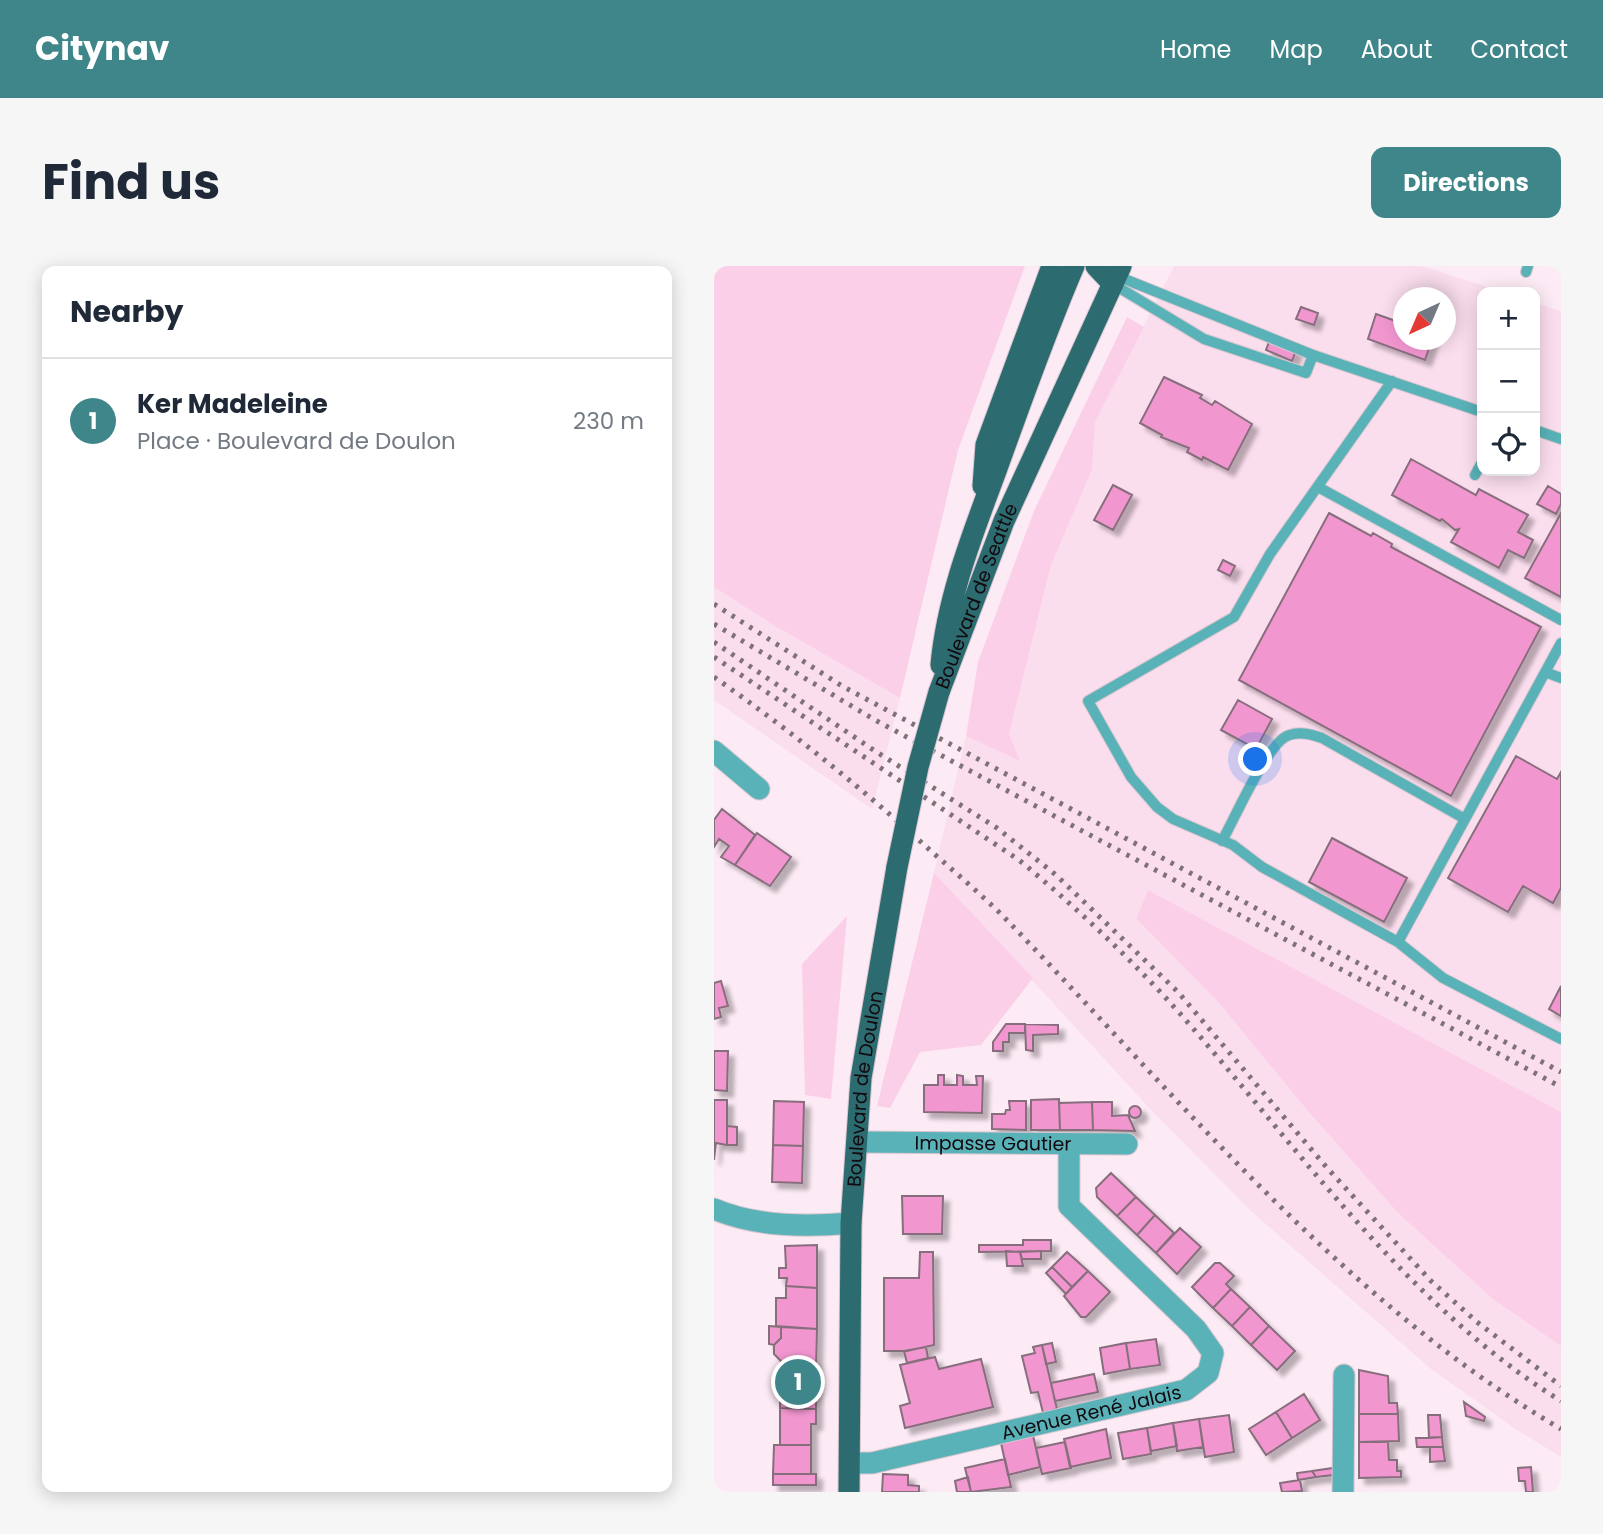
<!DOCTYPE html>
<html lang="en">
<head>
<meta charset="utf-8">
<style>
	body { margin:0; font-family:Poppins,sans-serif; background:#f6f6f7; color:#1f2937 }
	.controls { position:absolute; right:21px; top:21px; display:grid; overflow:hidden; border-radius:14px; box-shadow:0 4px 18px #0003 }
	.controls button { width:63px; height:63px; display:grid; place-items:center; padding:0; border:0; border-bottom:2px solid #e0e1e3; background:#fff; color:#1f2937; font:35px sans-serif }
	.compass { position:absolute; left:679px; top:21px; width:63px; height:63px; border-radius:50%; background:#fff; box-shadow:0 4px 18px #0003; rotate:224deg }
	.you { position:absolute; left:542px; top:494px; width:24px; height:24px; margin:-18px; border:5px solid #fff; border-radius:50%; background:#1a73e8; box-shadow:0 0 0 10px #1a73e833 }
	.badge { display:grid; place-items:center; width:46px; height:46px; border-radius:50%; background:#3e868a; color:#fff; font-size:23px; font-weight:700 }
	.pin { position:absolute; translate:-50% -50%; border:4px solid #fff; box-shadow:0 2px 7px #0006 }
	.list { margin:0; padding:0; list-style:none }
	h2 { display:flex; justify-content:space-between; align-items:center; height:91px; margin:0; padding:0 28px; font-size:30px }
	h2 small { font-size:23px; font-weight:400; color:#747a83 }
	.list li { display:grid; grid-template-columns:46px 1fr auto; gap:21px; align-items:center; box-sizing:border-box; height:126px; padding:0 28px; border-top:2px solid #e0e1e3 }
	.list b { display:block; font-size:26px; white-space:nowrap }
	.list p { margin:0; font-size:23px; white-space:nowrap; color:#747a83 }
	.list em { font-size:23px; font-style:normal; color:#747a83 }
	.icon { flex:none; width:38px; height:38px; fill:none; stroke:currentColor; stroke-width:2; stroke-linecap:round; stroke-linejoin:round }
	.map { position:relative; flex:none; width:847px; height:1226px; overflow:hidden; border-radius:14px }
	header { display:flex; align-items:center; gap:42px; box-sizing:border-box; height:98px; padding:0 35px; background:#3e868a; color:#fff }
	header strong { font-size:33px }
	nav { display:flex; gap:38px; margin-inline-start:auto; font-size:24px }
	.intro { display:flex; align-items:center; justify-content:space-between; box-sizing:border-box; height:168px; padding:0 42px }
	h1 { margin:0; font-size:49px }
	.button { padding:18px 32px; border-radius:14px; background:#3e868a; color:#fff; font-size:24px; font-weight:700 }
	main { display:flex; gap:42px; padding:0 42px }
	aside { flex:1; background:#fff; border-radius:14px; box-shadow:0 4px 18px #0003 }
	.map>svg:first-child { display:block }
	.built { fill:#fbdeee; fill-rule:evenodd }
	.green { fill:#fccfe9 }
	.building { fill:#f196cf; stroke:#876e7c; stroke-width:2; filter:url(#shadow) }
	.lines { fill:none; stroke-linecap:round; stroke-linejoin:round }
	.lane-casing { stroke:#d7c6cf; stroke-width:12 }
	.street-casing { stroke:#d7c6cf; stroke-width:23 }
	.primary-casing { stroke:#d7c6cf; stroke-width:23 }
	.lane { stroke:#59b2b7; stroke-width:10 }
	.street { stroke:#59b2b7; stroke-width:21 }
	.primary { stroke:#2c6c70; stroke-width:21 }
	.rail { stroke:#7e7178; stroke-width:5; stroke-dasharray:3.5 7; stroke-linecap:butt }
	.primary-bridge-casing { stroke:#d7c6cf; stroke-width:23; stroke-linecap:butt }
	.primary-bridge { stroke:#2c6c70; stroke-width:21 }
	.labels { text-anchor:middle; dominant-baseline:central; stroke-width:7; stroke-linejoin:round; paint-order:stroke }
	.street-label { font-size:19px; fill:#130a0f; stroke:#fdfdfd }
</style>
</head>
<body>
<header>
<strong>Citynav</strong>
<nav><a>Home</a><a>Map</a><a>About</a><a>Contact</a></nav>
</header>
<div class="intro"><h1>Find us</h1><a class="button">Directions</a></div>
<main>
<aside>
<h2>Nearby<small></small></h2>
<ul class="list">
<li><span class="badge">1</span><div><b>Ker Madeleine</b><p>Place · Boulevard de Doulon</p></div><em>230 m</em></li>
</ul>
</aside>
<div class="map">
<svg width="847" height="1226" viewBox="0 0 847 1226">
	<defs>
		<filter id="shadow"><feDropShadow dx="6" dy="6" stdDeviation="2" flood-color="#0004"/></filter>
	</defs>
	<rect width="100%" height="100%" fill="#fceaf4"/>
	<!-- built -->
	<path class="built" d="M460 0H708L789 26H768V205H821V37L847 45V846L434 624 422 651 505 737 593 844 684 947 779 1032 847 1080V1191L803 1164 717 1103 538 946 437 844 220 607 252 470 305 494 295 468 337 299 378 204 381 156ZM690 32H732V74H690Z
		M0 321 61 360 186 432 158 543 0 434Z"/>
	<!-- green -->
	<path class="green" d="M0 0H311L244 184 186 432 61 360 0 321Z
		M413 51 430 61 381 156 378 204 337 299 295 468 306 495 252 470 264 396 320 245Z
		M220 607 319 712 267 779 206 786 176 842 163 840Z
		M434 624 847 846V1080L779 1033 684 947 593 844 505 737 422 652Z
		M133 650 117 833 91 829 88 698Z"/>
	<!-- building -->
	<path class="building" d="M587 41 604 47 600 59 582 53Z
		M662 48 690 58V74H718L711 94 654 73Z
		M556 73 582 84 578 95 552 84Z
		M450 111 488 129 486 132 498 139 501 135 538 158 514 204 489 191 488 194 473 186 475 182 447 171 448 169 426 157Z
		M697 193 762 229 765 223 814 249 804 266 819 274 810 292 794 284 785 302 737 276 745 263 741 264 728 253 726 255 678 229Z
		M399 219 418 229 399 264 380 254Z
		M834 220 847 228V238L842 248 823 238Z
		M615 247 657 270 659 267 678 278 677 281 827 361 737 530 525 414Z
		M847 247V331L811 312Z
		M509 294 521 300 516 310 504 304Z
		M524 434 558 453 542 483 507 464Z
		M802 490 843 513 847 506V622L839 637 809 620 794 646 734 612Z
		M8 543 41 569 21 599 7 591 15 580 5 573 0 581V554Z
		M43 567 77 591 56 620 21 599Z
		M618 572 693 612 670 656 595 616Z
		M7 715 14 740 5 742 7 751 0 753V717Z
		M847 720V750L835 743Z
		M292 758H311V767H295V776H289V785H279V776Z
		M311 758 344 759V768L319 769V785L312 784Z
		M0 785H14L13 825 0 824Z
		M224 809H230V819H243V809L249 810V819H263L262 810H269L268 847 210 846V819H224Z
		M345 833 346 864H317V834Z
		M0 834H13V879L2 877 0 894Z
		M60 835 90 836 89 880 59 879Z
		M295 835H312V864L278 863V848H291L292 844H296Z
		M378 836H398V850L414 849 421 865 379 864Z
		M378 836 379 864H346L345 837Z
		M415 846a6 6 0 1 1 12 0a6 6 0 1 1-12 0Z
		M13 860 23 861V879H13Z
		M59 879 89 880 88 917 58 916Z
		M397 907 422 931 403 950 383 931 382 922Z
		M188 930H229L228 968H189Z
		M422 931 441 949 423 969 403 950Z
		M441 949 460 967 442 987 423 969Z
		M466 962 487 981 463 1008 442 987Z
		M309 974H337V985L265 986V979H309Z
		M103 979V1022L72 1020 73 1012H65V1002H72L71 980Z
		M292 985 306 986 309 1000H293Z
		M327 985V993H308L306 986Z
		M206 986H219L220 1079 193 1085H170V1012H205Z
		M353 986 374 1005 358 1021 338 1001Z
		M501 997H506L520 1010 512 1018 517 1023 499 1042 478 1021Z
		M338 1001 358 1021 352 1028 332 1007Z
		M374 1005 396 1026 372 1051H367L350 1030Z
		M72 1020 103 1022V1063L62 1060V1032H72Z
		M517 1023 536 1041 518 1060 499 1042Z
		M536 1041 555 1060 537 1079 518 1060Z
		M55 1060 67 1061V1072L60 1079 55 1078Z
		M555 1060 581 1085 563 1104 537 1079Z
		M67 1061 103 1063 102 1103H67V1095L60 1088V1079L67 1072Z
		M442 1073 446 1099 416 1103 412 1077Z
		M338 1077 342 1096 332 1098 328 1079Z
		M412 1077 416 1103 390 1108 386 1082Z
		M328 1079 343 1143 329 1147 324 1126 317 1127 308 1090 321 1087 319 1081Z
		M212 1081 214 1092 193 1097 190 1085Z
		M221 1091 225 1103 267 1093 279 1141 191 1162 186 1140 196 1137 186 1099Z
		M645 1104 674 1110 675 1137H683L684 1148H645Z
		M67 1105H102V1143L66 1142Z
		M380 1108 384 1126 341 1135 337 1117Z
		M590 1128 606 1154 578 1172 562 1146Z
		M750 1136 771 1151 770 1155 752 1150Z
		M66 1142 102 1143V1158H97V1179H66Z
		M562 1146 578 1172 552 1189 535 1163Z
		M645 1148H684L685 1175 645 1176Z
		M515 1149 520 1186 491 1191 485 1153Z
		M714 1149H726L728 1171 715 1172Z
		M485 1153 489 1181 463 1185 459 1157Z
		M459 1157 463 1180 437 1185 433 1162Z
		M433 1162 437 1188 409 1193 404 1167Z
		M392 1163 397 1192 356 1201 350 1173Z
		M319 1169 326 1201 294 1209 287 1177Z
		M728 1171 729 1181H703L702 1172Z
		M351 1176 357 1202 328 1208 322 1182Z
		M645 1176H674L675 1194H683V1205H687V1211L645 1212Z
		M60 1179H97V1208H59Z
		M716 1181H729L731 1195 716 1196Z
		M291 1193 297 1221 257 1226 251 1202Z
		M817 1201 819 1226H812L811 1215H805L804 1202Z
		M619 1202V1209L602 1211 598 1205Z
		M598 1205 602 1211 584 1214 583 1207Z
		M59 1208H102V1219H59Z
		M169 1208 194 1209V1219L205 1220V1226H168Z
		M254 1211 257 1226H243L241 1215Z
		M586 1214 588 1225 568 1226 566 1217Z"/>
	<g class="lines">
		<!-- lane casing -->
		<g class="lane-casing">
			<path id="lane" d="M812 6 814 0
				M403 10 599 89 768 146
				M399 18 490 73 592 107 599 89
				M678 115 556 288 520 351 374 435 417 511 443 541 459 553 519 579 548 601 684 676 729 712 847 773
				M821 164 847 173
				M761 209 768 196
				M604 221 847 354
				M831 406 847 412
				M508 575C521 552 551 483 571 471 583 464 597 468 608 472L751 553
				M684 676 847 377"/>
		</g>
		<!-- street casing -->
		<g class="street-casing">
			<g id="street">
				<path d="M0 485 45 523"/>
				<path id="s1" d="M144 876 413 878"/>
				<path d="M0 943C42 961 92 961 137 957"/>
				<path id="s2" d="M136 1197H158L472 1124 494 1107 499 1087 482 1063 355 940V878"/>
				<path d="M629 1226 630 1109"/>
			</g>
		</g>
		<!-- primary casing -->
		<g class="primary-casing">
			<g id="primary">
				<path d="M382 0 399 18"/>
				<path d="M269 220 272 179 338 0"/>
				<path d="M227 399C233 332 259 267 282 205 307 136 331 67 360 0"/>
				<path id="s3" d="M225 426 290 255 407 0"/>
				<path id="s4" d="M135 1226 137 957 147 812 183 601"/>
			</g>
		</g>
		<!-- lane -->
		<use href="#lane" class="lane"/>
		<!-- street -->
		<use href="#street" class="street"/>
		<!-- primary -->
		<use href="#primary" class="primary"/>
		<!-- rail -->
		<path class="rail" d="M0 338 128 420 847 806
			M0 358 161 454 847 821
			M0 376 161 485 283 562 342 609 464 726 614 903 717 1015 763 1056 847 1120
			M0 391 305 594C369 647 429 704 483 767 595 897 699 1043 847 1135
			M0 411C77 465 149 523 218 586 241 606 264 626 286 647 463 829 625 1032 847 1163"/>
		<!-- primary-bridge casing -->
		<g class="primary-bridge-casing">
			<path id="primary-bridge" d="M183 601 204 501 225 426"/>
		</g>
		<!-- primary-bridge -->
		<use href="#primary-bridge" class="primary-bridge"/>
	</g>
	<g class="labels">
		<!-- street labels -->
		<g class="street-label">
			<text stroke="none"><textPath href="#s3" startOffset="103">Boulevard de Seattle</textPath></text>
			<text stroke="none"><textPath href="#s4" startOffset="404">Boulevard de Doulon</textPath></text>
			<text stroke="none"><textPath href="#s1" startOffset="135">Impasse Gautier</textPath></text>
			<text stroke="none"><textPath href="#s2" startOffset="247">Avenue René Jalais</textPath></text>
		</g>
	</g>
</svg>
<div class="controls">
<button>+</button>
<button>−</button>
<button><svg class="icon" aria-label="locate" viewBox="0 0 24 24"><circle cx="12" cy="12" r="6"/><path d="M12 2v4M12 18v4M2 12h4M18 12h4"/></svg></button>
</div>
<svg class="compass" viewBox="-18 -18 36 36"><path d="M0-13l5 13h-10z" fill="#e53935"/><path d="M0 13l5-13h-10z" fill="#747a83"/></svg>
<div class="you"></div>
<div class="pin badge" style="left:84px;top:1116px">1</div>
</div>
</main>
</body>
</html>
